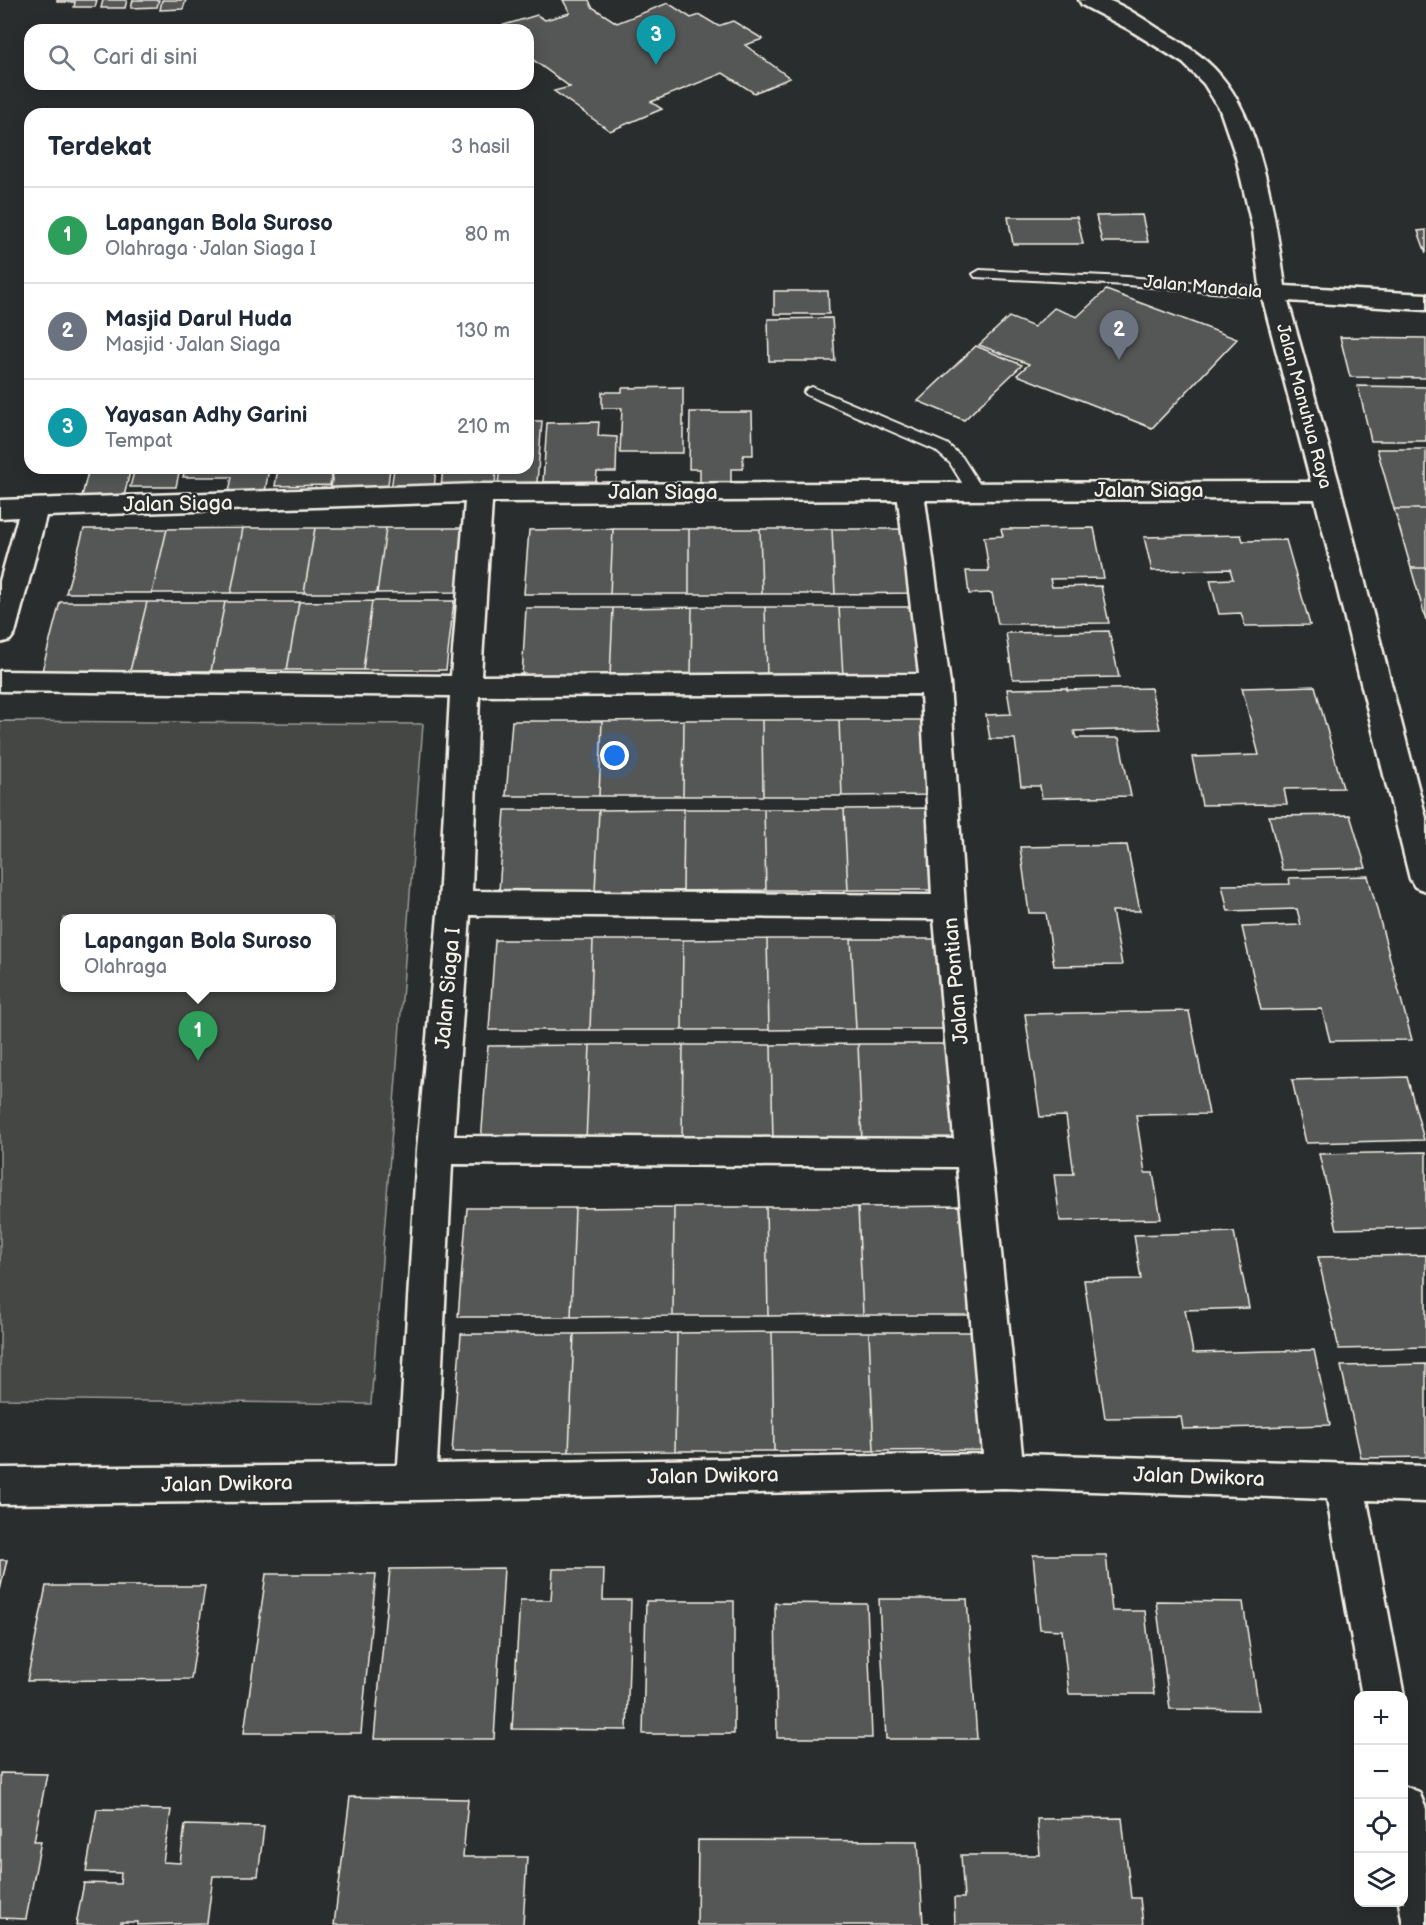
<!DOCTYPE html>
<html lang="id">
<head>
<meta charset="utf-8">
<style>
	body { margin:0; font-family:"Balsamiq Sans",sans-serif; background:#f6f6f7; color:#1f2937 }
	.controls { position:absolute; right:18px; bottom:18px; display:grid; overflow:hidden; border-radius:12px; box-shadow:0 3px 15px #0003 }
	.controls button { width:54px; height:54px; display:grid; place-items:center; padding:0; border:0; border-bottom:2px solid #e0e1e3; background:#fff; color:#1f2937; font:30px sans-serif }
	.you { position:absolute; left:615px; top:756px; width:21px; height:21px; margin:-15px; border:4px solid #fff; border-radius:50%; background:#1a73e8; box-shadow:0 0 0 9px #1a73e833 }
	.badge { display:grid; place-items:center; width:39px; height:39px; border-radius:50%; background:#84754c; color:#fff; font-size:20px; font-weight:700 }
	.pin { position:absolute; translate:-50% -50px; filter:drop-shadow(0 2px 3px #0008) }
	.pin::after { content:''; position:absolute; top:32px; width:21px; height:18px; background:inherit; clip-path:polygon(0 0,100% 0,50% 100%) }
	.popup { position:absolute; left:60px; top:914px; width:276px; height:78px; box-sizing:border-box; display:grid; place-content:center; border-radius:12px; background:#fff; filter:drop-shadow(0 2px 4px #0005); font-size:20px; white-space:nowrap; color:#747a83 }
	.popup b { font-size:22px; color:#1f2937 }
	.popup::after { content:''; position:absolute; left:50%; top:100%; margin-left:-12px; border:12px solid transparent; border-top-color:#fff }
	.list { margin:0; padding:0; list-style:none }
	h2 { display:flex; justify-content:space-between; align-items:center; height:78px; margin:0; padding:0 24px; font-size:26px }
	h2 small { font-size:20px; font-weight:400; color:#747a83 }
	.list li { display:grid; grid-template-columns:39px 1fr auto; gap:18px; align-items:center; box-sizing:border-box; height:96px; padding:0 24px; border-top:2px solid #e0e1e3 }
	.list b { display:block; font-size:22px; white-space:nowrap }
	.list p { margin:0; font-size:20px; white-space:nowrap; color:#747a83 }
	.list em { font-size:20px; font-style:normal; color:#747a83 }
	.icon { flex:none; width:33px; height:33px; fill:none; stroke:currentColor; stroke-width:2; stroke-linecap:round; stroke-linejoin:round }
	.map { position:relative; flex:none; width:1426px; height:1925px; overflow:hidden }
	.search { position:absolute; background:#fff; box-shadow:0 3px 15px #0003; left:24px; top:24px; width:510px; height:66px; display:flex; align-items:center; gap:15px; box-sizing:border-box; padding:0 21px; border-radius:18px; color:#747a83; font-size:22px }
	.panel { position:absolute; background:#fff; box-shadow:0 3px 15px #0003; left:24px; top:108px; width:510px; height:366px; border-radius:18px }
	.map>svg:first-child { display:block }
	.green { fill:#444645; stroke:#9c9c96; stroke-width:1.5; fill-rule:evenodd }
	.building { fill:#555756; stroke:#f4f1e8; stroke-width:1.5 }
	.lines { fill:none; stroke-linecap:round; stroke-linejoin:round }
	.service-casing { stroke:#f4f1e8; stroke-width:4 }
	.minor-casing { stroke:#f4f1e8; stroke-width:5 }
	.service { fill:#2a2d2e; fill-rule:evenodd }
	.minor { fill:#2a2d2e; fill-rule:evenodd }
	.labels { text-anchor:middle; dominant-baseline:central; stroke-width:5; stroke-linejoin:round; paint-order:stroke }
	.far-street-label { font-size:18px; fill:#f4f1e8; stroke:#2a2d2e }
	.street-label { font-size:21px; fill:#f4f1e8; stroke:#2a2d2e }
</style>
</head>
<body>
<div class="map">
<svg width="1426" height="1925" viewBox="0 0 1426 1925">
	<rect width="100%" height="100%" fill="#2a2d2e"/>
	<filter id="ink" filterUnits="userSpaceOnUse"><feTurbulence type="fractalNoise" baseFrequency=".0167" numOctaves="2"/><feDisplacementMap in="SourceGraphic" scale="12" xChannelSelector="R" yChannelSelector="G"/><feConvolveMatrix kernelMatrix="1 2 1 2 8 2 1 2 1" color-interpolation-filters="sRGB"/></filter>
	<g filter="url(#ink)">
		<!-- green -->
		<path class="green" d="M0 721 423 724 371 1404 0 1399ZM64 918H332V988H64Z"/>
		<!-- building -->
		<path class="building" d="M57 0H97L95 7H74L75 2H57Z
			M103 0H127L125 8H101Z
			M133 0H159L157 7 131 8Z
			M162 0H186L183 9 160 10Z
			M563 0H589L592 7 617 23 668 3 691 18 700 15 718 26 733 21 763 39 745 45 790 78 754 93 723 73 651 102 662 109 610 131 554 91 570 87 528 56V30L491 29 537 15 545 20 570 13Z
			M1142 215 1148 242H1102L1096 216Z
			M1008 217H1077L1083 244H1013Z
			M1426 230V253L1418 231Z
			M1106 290 1237 339 1152 428 1017 375 1029 364 979 345 1009 317 1034 327 1054 308 1077 317Z
			M774 291H828L829 314H774Z
			M832 318 835 361H769L768 319Z
			M1340 337 1426 338V378L1350 377Z
			M976 346 1022 365 964 420 918 401Z
			M1358 386 1426 387V441H1371Z
			M683 387V453H620L622 408H602V392H622V388Z
			M690 412H752L753 455H743V469H731V486H700V469H689Z
			M528 421H542L537 483 498 484 500 468H528Z
			M599 422 598 436 617 437 616 472H597L596 481 543 482 547 423Z
			M1377 449H1426V509H1394Z
			M89 468H131L124 496H82Z
			M135 468H180L176 487H130Z
			M185 468H269L265 492H229L232 477H183Z
			M278 468H333L330 485 275 486Z
			M334 468H390L387 493H330Z
			M394 468H436L434 490H391Z
			M443 468H496L495 488H441Z
			M1394 509H1426V568H1411Z
			M243 528 231 593H152L167 529Z
			M243 528H315L304 593H231Z
			M315 528H386L377 593H304Z
			M386 528H465L458 592 377 593Z
			M1094 528 1104 578 1050 579 1052 587 1101 586 1109 623 998 624 992 593 969 594 966 571H989L984 537 1003 536 1001 529Z
			M84 529H167L152 593H66Z
			M613 529H689V594H610Z
			M613 529 610 594H524L529 530Z
			M689 529H760L762 594H689Z
			M760 529H832L835 594H762Z
			M832 529H911L916 593 835 594Z
			M1241 535 1243 541 1286 540 1310 625 1245 626 1241 613 1219 614 1210 580 1233 579 1230 569 1152 571 1144 537Z
			M1411 568H1426V620Z
			M372 601H454L446 670H363Z
			M372 601 363 670H287L299 602Z
			M60 602H147L130 671H42Z
			M147 602H225L211 671H130Z
			M225 602H299L287 670 211 671Z
			M692 607 691 677H610L613 608Z
			M692 607H765L767 677H691Z
			M765 607H839L843 676 767 677Z
			M839 607H920L927 676H843Z
			M526 608H613L610 677H522Z
			M1109 631 1119 677 1013 679 1006 633Z
			M1315 686 1343 788 1284 789 1287 804 1202 805 1192 757 1259 755 1242 688Z
			M1067 688V690L1151 688 1160 729 1074 731 1076 738H1119L1131 796 1042 798 1040 786H1021L1015 739H990L986 715 1011 714 1007 689Z
			M684 720 683 796H599L602 721Z
			M684 720H762L763 796H683Z
			M762 720H839L842 796H763Z
			M839 720H924L931 795 842 796Z
			M512 721H602L599 796H506Z
			M933 808 939 890H848L844 809Z
			M684 809 683 891H595L599 810Z
			M684 809H764L766 890 683 891Z
			M764 809H844L848 890H766Z
			M505 810H599L595 891H499Z
			M1350 815 1366 868 1282 870 1269 816Z
			M1127 845 1140 911H1112L1122 965 1054 966 1046 913H1029L1020 847Z
			M1368 876 1412 1040 1330 1041 1322 1009 1261 1010 1242 927 1301 925 1297 909 1228 911 1222 885 1290 884 1289 878Z
			M767 939H851L856 1029 769 1030Z
			M767 939 769 1030H682L683 940Z
			M851 939H944L952 1029H856Z
			M495 940H593L590 1030H489Z
			M593 940H683L682 1030H590Z
			M1189 1011 1209 1114 1136 1115 1145 1173H1153L1161 1219 1060 1221 1054 1174H1074L1066 1116 1040 1117 1025 1014Z
			M858 1044H954L962 1141H862Z
			M858 1044 862 1141 773 1142 771 1045Z
			M590 1045 586 1142 481 1143 488 1046Z
			M590 1045H683L682 1142H586Z
			M683 1045H771L773 1142H682Z
			M1407 1077 1424 1140 1306 1143 1292 1080Z
			M1426 1152V1227L1337 1229 1319 1154Z
			M960 1206 969 1315H863L858 1207Z
			M674 1207 673 1316 571 1317 575 1208Z
			M674 1207H766L768 1316H673Z
			M766 1207H858L863 1315 768 1316Z
			M467 1208H575L571 1317H458Z
			M1234 1232 1249 1308 1185 1310 1193 1353 1314 1350 1330 1425 1183 1429 1181 1417 1105 1418 1084 1280 1141 1279 1134 1235Z
			M1426 1255V1347L1339 1349 1318 1257Z
			M772 1332 774 1451H675L677 1333Z
			M772 1332H869L874 1451H774Z
			M869 1332H974L985 1450 874 1451Z
			M677 1333 675 1451 569 1452 574 1334Z
			M461 1334H574L569 1452H452Z
			M1426 1364V1457L1361 1458 1341 1366Z
			M1033 1555H1106L1112 1611H1145L1154 1694H1069L1062 1630 1040 1629Z
			M0 1560H7L0 1590Z
			M504 1568 494 1739H374L390 1569Z
			M553 1569H604L603 1600H631L627 1730 512 1729 520 1600H551Z
			M266 1574H376L361 1733H244Z
			M46 1586H205L191 1679 27 1681Z
			M879 1599H967L977 1739H886Z
			M646 1601H734V1734H643Z
			M1156 1601 1243 1602 1259 1710 1170 1709Z
			M775 1603 867 1604 872 1738H777Z
			M0 1773 47 1774 34 1841H41L26 1919 0 1918Z
			M350 1797 468 1799 463 1857H527L523 1925H334Z
			M97 1809 171 1810 163 1862 180 1863 185 1825 264 1827 258 1876H213L207 1923 137 1925 138 1922H121V1925H76L84 1883 120 1884 121 1873 86 1872Z
			M1122 1818 1131 1898H1140L1143 1925H955L954 1898H964L961 1855H1040L1037 1819Z
			M698 1840 918 1841 923 1923H929L930 1925H697Z"/>
		<g class="lines">
			<!-- service casing -->
			<g class="service-casing">
				<path id="service" d="M980 270 1127 277 1273 289 1280 293 1273 297 1127 285 975 277 973 274Z
					M812 387 947 444 962 457 983 490 975 495 969 494 950 463 935 450 807 395 804 392 807 389Z"/>
			</g>
			<!-- minor casing -->
			<g class="minor-casing">
				<path id="minor" d="M1079 0C1088 0 1099 0 1107 0 1122 4 1145 20 1159 29 1181 42 1203 55 1220 75 1263 124 1276 224 1285 286L1426 294V310L1288 301 1341 490 1426 818V891L1415 887 1410 879 1315 499 925 500 950 684 965 907 1022 1454 1426 1466V1502L1367 1500 1404 1696V1697L1362 1696 1327 1499 1004 1488 417 1500 0 1504V1468L398 1465 417 1150 439 903 450 696 0 691V671L451 676 465 502 46 516 15 633 10 640 0 643V581L18 517 0 518V500L479 484 1311 482 1261 293 1253 230 1236 157 1220 110 1204 84 1183 63 1128 29 1082 5ZM898 500 919 674 481 676 492 502ZM921 694 932 895 472 891 479 696ZM470 915 934 919 954 1139 454 1136ZM452 1164 957 1167 983 1454 437 1464Z
					M1404 1786 1419 1792 1426 1809V1925H1403L1399 1902H1404Z"/>
			</g>
			<!-- service -->
			<use href="#service" class="service"/>
			<!-- minor -->
			<use href="#minor" class="minor"/>
		</g>
	</g>
	<g class="labels">
		<!-- far-street labels -->
		<g class="far-street-label">
			<text transform="translate(1203 287) rotate(5)">Jalan Mandala</text>
			<text transform="translate(1304 406) rotate(75)">Jalan Manuhua Raya</text>
		</g>
		<!-- street labels -->
		<g class="street-label">
			<text x="1149" y="490">Jalan Siaga</text>
			<text x="663" y="492">Jalan Siaga</text>
			<text transform="translate(178 504) rotate(-1)">Jalan Siaga</text>
			<text transform="translate(956 981) rotate(-95)">Jalan Pontian</text>
			<text transform="translate(448 988) rotate(-85)">Jalan Siaga I</text>
			<text transform="translate(713 1476) rotate(-1)">Jalan Dwikora</text>
			<text transform="translate(1199 1477) rotate(2)">Jalan Dwikora</text>
			<text transform="translate(227 1484) rotate(-1)">Jalan Dwikora</text>
		</g>
	</g>
</svg>
<div class="controls">
<button>+</button>
<button>−</button>
<button><svg class="icon" aria-label="locate" viewBox="0 0 24 24"><circle cx="12" cy="12" r="6"/><path d="M12 2v4M12 18v4M2 12h4M18 12h4"/></svg></button>
<button><svg class="icon" aria-label="layers" viewBox="0 0 24 24"><path d="M12 4l9 5-9 5-9-5zM3 14l9 5 9-5"/></svg></button>
</div>
<div class="you"></div>
<div class="pin badge" style="left:198px;top:1061px;background:#2e9e5b">1</div>
<div class="popup"><b>Lapangan Bola Suroso</b>Olahraga</div>
<div class="pin badge" style="left:1119px;top:360px;background:#6b7280">2</div>
<div class="pin badge" style="left:656px;top:65px;background:#0f9aa8">3</div>
<div class="search"><svg class="icon" aria-label="search" viewBox="0 0 24 24"><circle cx="10" cy="10" r="6"/><path d="M15 15l6 6"/></svg>Cari di sini</div>
<section class="panel">
<h2>Terdekat<small>3 hasil</small></h2>
<ul class="list">
<li><span class="badge" style="background:#2e9e5b">1</span><div><b>Lapangan Bola Suroso</b><p>Olahraga · Jalan Siaga I</p></div><em>80 m</em></li>
<li><span class="badge" style="background:#6b7280">2</span><div><b>Masjid Darul Huda</b><p>Masjid · Jalan Siaga</p></div><em>130 m</em></li>
<li><span class="badge" style="background:#0f9aa8">3</span><div><b>Yayasan Adhy Garini</b><p>Tempat</p></div><em>210 m</em></li>
</ul>
</section>
</div>
</body>
</html>
